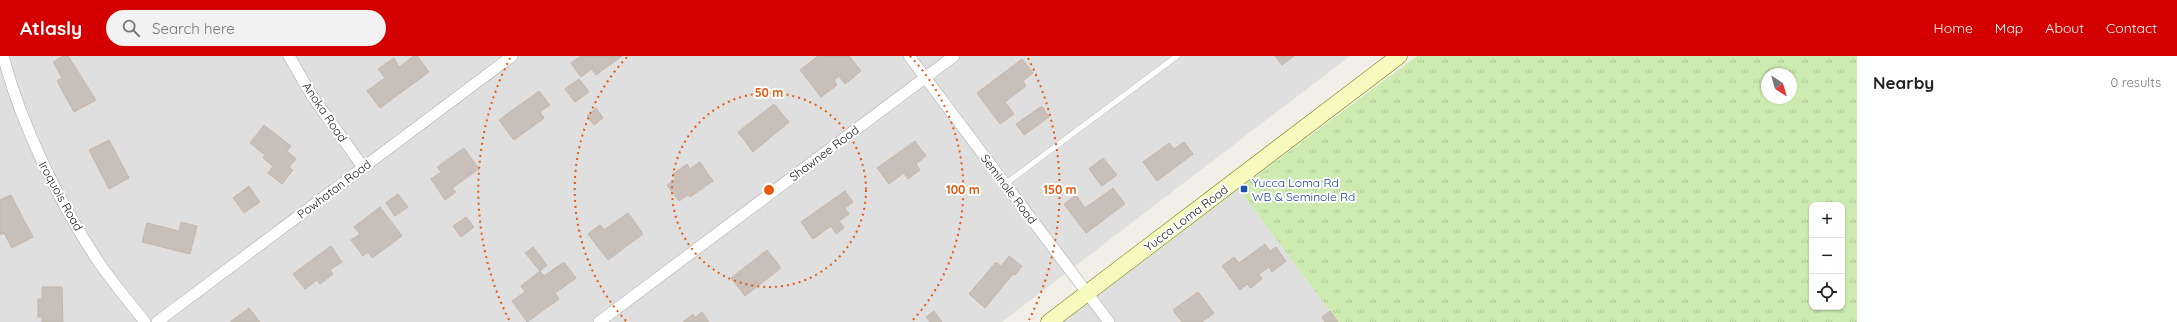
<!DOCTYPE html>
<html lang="en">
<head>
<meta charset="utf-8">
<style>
	body { margin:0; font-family:Quicksand,sans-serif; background:#f2f2f2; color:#222 }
	.controls { position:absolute; right:12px; bottom:12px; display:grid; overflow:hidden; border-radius:8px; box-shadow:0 1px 3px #0004 }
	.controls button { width:36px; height:36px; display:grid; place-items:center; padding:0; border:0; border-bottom:1px solid #e0e0e0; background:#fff; color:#222; font:20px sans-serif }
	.compass { position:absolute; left:1761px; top:12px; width:36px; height:36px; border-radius:50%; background:#fff; box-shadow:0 1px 3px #0004; rotate:143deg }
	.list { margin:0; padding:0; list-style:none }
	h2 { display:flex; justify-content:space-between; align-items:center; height:52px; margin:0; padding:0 16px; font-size:17px }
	h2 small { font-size:13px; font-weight:400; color:#767676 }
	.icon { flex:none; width:22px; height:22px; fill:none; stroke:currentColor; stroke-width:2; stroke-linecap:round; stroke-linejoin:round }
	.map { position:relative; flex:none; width:1857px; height:266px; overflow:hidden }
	header { display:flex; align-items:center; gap:24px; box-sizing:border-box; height:56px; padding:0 20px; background:#d40000; color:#fff }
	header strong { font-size:19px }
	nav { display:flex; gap:22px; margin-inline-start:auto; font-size:14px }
	.search { width:280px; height:36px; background:#f2f2f2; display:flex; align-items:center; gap:10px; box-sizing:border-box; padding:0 14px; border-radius:22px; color:#767676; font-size:15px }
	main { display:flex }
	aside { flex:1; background:#fff }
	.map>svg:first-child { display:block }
	.residential { fill:#e0dfdf }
	.grass { fill:url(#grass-tufts); fill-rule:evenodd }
	.building { fill:#c7bfb8; stroke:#c4b6ab }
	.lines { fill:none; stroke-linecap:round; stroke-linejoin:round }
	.service-casing { stroke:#a9a9a9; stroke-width:6 }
	.minor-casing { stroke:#a9a9a9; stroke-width:12 }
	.secondary-casing { stroke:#707d05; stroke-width:17 }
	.service { stroke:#fff; stroke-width:5.5 }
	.minor { stroke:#fff; stroke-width:11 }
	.secondary { stroke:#f7fabf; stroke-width:16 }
	.ring { fill:none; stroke:#e8590c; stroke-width:2; stroke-dasharray:2 4 }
	.transit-dot { fill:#1a4fb4; stroke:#fff; stroke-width:1.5 }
	.labels { text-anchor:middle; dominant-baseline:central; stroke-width:4; stroke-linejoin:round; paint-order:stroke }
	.street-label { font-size:12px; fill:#222; stroke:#fff }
	.transit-label { font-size:12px; fill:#164399; stroke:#fff; text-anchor:start }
	.centre { fill:#e8590c; stroke:#fff; stroke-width:2 }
	.ring-label { font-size:12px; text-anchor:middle; font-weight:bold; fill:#e8590c; stroke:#fff; stroke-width:4; stroke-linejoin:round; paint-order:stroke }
</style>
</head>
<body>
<header>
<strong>Atlasly</strong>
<div class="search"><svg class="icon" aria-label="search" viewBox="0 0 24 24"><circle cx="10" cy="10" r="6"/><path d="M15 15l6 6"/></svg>Search here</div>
<nav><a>Home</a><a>Map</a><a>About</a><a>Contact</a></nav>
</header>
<main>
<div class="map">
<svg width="1857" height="266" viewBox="0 0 1857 266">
	<defs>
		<pattern id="grass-tufts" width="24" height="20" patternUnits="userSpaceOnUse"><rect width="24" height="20" fill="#cdebb0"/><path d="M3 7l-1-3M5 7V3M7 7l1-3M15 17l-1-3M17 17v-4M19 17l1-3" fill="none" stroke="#b0c997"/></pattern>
	</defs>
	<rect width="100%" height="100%" fill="#f2efe9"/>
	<!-- residential -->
	<path class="residential" d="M0 0H1350L1002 266H0Z
		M1239 133 1338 266H1063Z"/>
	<!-- grass -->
	<path class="grass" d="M1417 0H1857V266H1338L1239 133ZM1767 18H1791V42H1767ZM1812 149H1842V251H1812Z"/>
	<!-- building -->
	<path class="building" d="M63 0H68L96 44 74 56 57 25 62 22 53 6Z
		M414 0H417L429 16 380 52 367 35 385 22 378 13 394 2 399 11Z
		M581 0H622L596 19 592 13 581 21 571 7Z
		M818 0H849L861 15 845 28 839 20 834 24 837 29 821 41 800 14Z
		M1275 0H1294L1282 9Z
		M1022 3 1033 17 1023 25 1026 30 1005 46 1014 58 1000 68 977 37Z
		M579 23 589 36 575 46 565 33Z
		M539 35 550 49 540 56 544 62 514 84 499 64Z
		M774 48 789 66 753 96 738 76Z
		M1042 50 1049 61 1024 79 1016 68Z
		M596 52 603 62 594 69 587 60Z
		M264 69 291 90 287 95 296 103 289 111 293 114 282 128 268 117 273 110 263 102 265 99 250 87Z
		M109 84 129 122 109 133 89 94Z
		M915 85 926 100 916 108 920 114 908 123 904 117 889 128 877 112Z
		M1184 86 1193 98 1157 125 1143 106 1169 87 1174 93Z
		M464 92 479 113 452 132 456 136 445 144 431 123 441 116 437 111Z
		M1103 102 1117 119 1102 130 1089 113Z
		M700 106 713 125 690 141 688 139 679 145 667 129 676 123 673 118 687 108 690 113Z
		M249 130 260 146 244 157 233 142Z
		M1113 132 1125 148 1086 177 1064 148 1076 139 1085 152Z
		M845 135 853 146 845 152 849 158 839 165 844 172 836 178 831 170 813 183 801 166Z
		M398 138 408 151 395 160 386 147Z
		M11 139 33 181 12 192 4 177 0 179V144Z
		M380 151 402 180 372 202 368 196 363 200 351 184 360 178 354 171Z
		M628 157 643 178 608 204 588 178 600 169 604 174Z
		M466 161 474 171 461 181 453 170Z
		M181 166 197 170 190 198 142 186 147 167 179 175Z
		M1265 188 1270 195 1276 191 1286 205 1272 216 1269 211 1259 218 1262 223 1251 232 1247 228 1240 234 1222 210 1234 201 1239 207Z
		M331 190 342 206 330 214 333 218 320 228 317 224 305 233 293 218Z
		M533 191 547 209 540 215 525 197Z
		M767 194 781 212 745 240 731 222Z
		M1009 200 1022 210 1015 219 1013 218 985 252 969 238 996 206 1001 210Z
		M564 206 576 222 555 237 559 243 527 266 512 245 525 236 521 230 540 215 544 220Z
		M42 231H62L63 266H42V261H38V243H42Z
		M1198 236 1214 257 1202 266H1182L1173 254Z
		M249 252 260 266H230Z
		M934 255 942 266H930L926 261Z
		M1330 255 1338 266H1325L1322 261Z
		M702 256 709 266H683L693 258 695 262Z"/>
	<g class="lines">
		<!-- service casing -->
		<g class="service-casing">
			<path id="service" d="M1005 128 1177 0"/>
		</g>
		<!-- minor casing -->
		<g class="minor-casing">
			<path id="minor" d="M3 0C22 71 59 147 100 208 114 228 130 247 145 266
				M289 0 312 40 363 111
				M909 0 1109 266
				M157 266 512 0
				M599 266 954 0"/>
		</g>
		<!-- secondary casing -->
		<g class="secondary-casing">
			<path id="secondary" d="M1049 266 1399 0"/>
		</g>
		<!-- service -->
		<use href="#service" class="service"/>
		<!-- minor -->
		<use href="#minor" class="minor"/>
		<!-- secondary -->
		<use href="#secondary" class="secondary"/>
	</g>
	<!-- distance rings -->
	<g class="ring">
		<circle cx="769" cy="134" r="97"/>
		<path d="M626 265A194 194 0 0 1 628 0M910 0A194 194 0 0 1 912 265"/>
		<path d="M509 264A291 291 0 0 1 510 2M1028 2A291 291 0 0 1 1029 264"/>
	</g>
	<!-- markers -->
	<rect class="transit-dot" x="1240" y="129" width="8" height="8" rx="2"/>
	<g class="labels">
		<!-- street labels -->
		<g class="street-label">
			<text transform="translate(325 56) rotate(56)">Anoka Road</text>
			<text transform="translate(824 97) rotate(-37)">Shawnee Road</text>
			<text transform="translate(334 133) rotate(-37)">Powhatan Road</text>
			<text transform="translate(1009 133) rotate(53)">Seminole Road</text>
			<text transform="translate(61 140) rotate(61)">Iroquois Road</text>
			<text transform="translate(1186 162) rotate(-37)">Yucca Loma Road</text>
		</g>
		<!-- transit labels -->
		<g class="transit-label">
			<text x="1252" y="126">Yucca Loma Rd<tspan x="1252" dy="14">WB &amp; Seminole Rd</tspan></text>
		</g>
	</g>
	<circle cx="769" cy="134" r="6" class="centre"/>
	<g class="ring-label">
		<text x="769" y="41">50 m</text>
		<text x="963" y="138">100 m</text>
		<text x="1060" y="138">150 m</text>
	</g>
</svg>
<div class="controls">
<button>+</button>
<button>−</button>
<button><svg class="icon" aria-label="locate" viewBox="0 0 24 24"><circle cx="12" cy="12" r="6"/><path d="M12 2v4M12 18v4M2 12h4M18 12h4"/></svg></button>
</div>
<svg class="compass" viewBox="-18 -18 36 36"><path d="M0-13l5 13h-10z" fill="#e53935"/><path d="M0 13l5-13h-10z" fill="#767676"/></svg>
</div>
<aside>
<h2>Nearby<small>0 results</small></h2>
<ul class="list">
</ul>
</aside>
</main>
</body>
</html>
